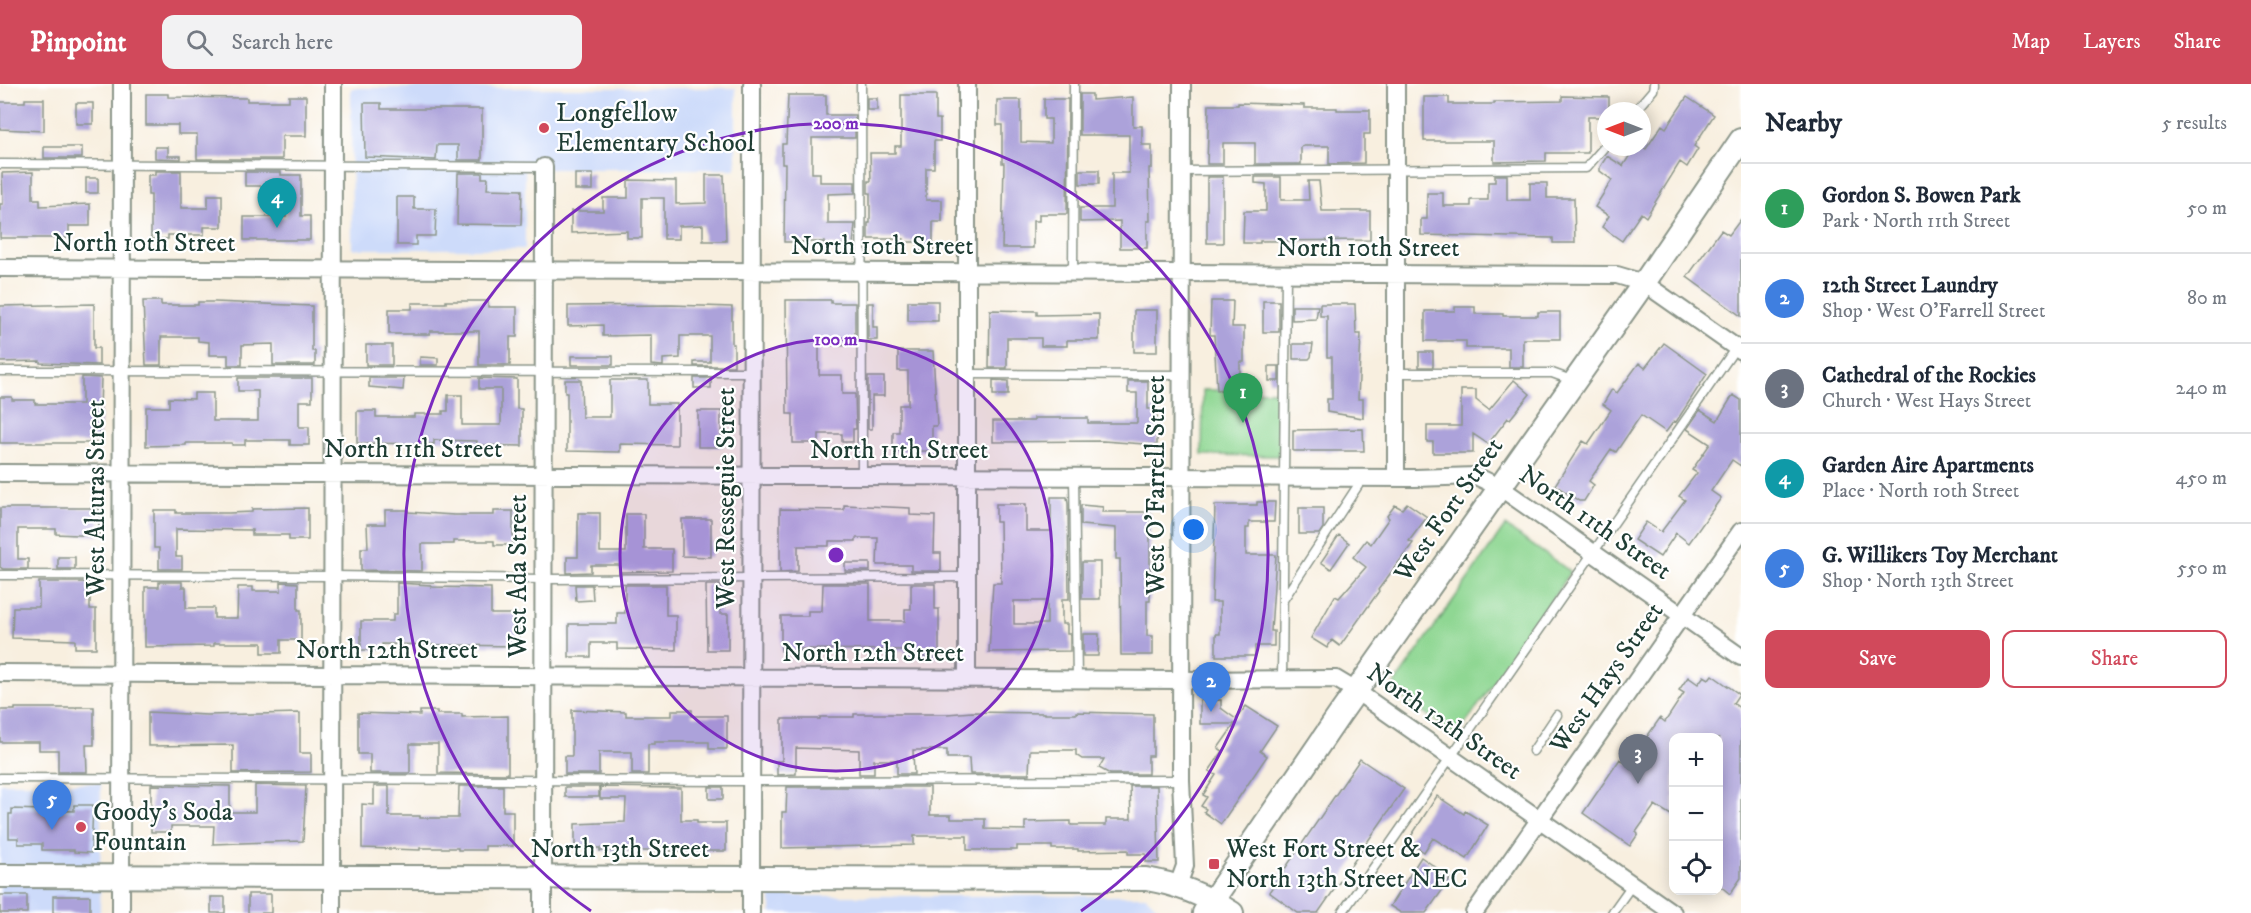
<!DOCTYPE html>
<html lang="en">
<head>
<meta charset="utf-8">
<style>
	body { margin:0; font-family:"IM FELL DW Pica",serif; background:#f2f2f3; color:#1f2937 }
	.controls { position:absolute; right:18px; bottom:18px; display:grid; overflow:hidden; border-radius:12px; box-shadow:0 3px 15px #0003 }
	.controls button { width:54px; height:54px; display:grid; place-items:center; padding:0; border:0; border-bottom:2px solid #e0e1e3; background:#fff; color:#1f2937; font:30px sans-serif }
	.compass { position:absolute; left:1597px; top:18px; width:54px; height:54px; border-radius:50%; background:#fff; box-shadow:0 3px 15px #0003; rotate:270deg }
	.you { position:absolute; left:1194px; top:446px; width:21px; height:21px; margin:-15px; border:4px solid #fff; border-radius:50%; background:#1a73e8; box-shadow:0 0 0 9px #1a73e833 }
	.badge { display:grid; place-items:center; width:39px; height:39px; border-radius:50%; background:#d1495b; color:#fff; font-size:20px; font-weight:700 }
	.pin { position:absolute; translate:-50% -50px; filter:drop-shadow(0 2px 3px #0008) }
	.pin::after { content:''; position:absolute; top:32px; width:21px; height:18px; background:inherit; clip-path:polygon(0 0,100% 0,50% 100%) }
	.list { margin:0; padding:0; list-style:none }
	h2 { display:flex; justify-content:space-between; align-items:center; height:78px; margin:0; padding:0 24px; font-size:26px }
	h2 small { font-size:20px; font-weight:400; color:#747a83 }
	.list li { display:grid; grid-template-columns:39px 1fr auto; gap:18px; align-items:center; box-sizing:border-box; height:90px; padding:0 24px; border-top:2px solid #e0e1e3 }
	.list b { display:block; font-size:22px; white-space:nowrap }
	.list p { margin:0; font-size:20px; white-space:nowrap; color:#747a83 }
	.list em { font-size:20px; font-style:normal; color:#747a83 }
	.actions { display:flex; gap:12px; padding:18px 24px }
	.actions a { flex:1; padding:14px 0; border:2px solid #d1495b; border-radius:12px; text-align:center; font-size:21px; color:#d1495b }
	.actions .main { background:#d1495b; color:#fff }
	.icon { flex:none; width:33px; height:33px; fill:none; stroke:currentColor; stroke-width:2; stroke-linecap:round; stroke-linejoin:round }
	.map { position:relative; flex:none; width:1741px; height:829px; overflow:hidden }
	header { display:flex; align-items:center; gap:36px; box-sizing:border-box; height:84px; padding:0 30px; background:#d1495b; color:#fff }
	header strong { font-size:28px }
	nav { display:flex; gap:33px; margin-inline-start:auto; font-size:21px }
	.search { width:420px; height:54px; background:#f2f2f3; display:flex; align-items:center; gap:15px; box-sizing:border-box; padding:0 21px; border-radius:12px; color:#747a83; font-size:22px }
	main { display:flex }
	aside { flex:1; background:#fff }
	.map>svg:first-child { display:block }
	.built { fill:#cddbfa }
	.green { fill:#8fd793; stroke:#578a64; stroke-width:1.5 }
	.building { fill:#aca2da; fill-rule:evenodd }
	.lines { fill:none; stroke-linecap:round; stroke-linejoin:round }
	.lane-casing { stroke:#8c968a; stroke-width:11 }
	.street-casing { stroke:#8c968a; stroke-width:20 }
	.secondary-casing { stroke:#8c968a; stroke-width:26 }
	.lane { stroke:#fff; stroke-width:8 }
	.street { stroke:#fff; stroke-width:16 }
	.secondary { stroke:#fff; stroke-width:22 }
	.ring { fill:none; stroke:#7b2cbf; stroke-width:3 }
	.poi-dot { fill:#d1495b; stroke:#fff; stroke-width:2 }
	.labels { text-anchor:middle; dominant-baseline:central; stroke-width:4.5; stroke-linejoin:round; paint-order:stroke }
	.poi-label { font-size:26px; fill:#1f3d34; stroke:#fff; text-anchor:start }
	.street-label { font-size:26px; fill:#1f3d34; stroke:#fff }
	.centre { fill:#7b2cbf; stroke:#fff; stroke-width:3 }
	.ring-label { font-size:18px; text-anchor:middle; font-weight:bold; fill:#7b2cbf; stroke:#fff; stroke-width:4.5; stroke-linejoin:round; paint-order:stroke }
</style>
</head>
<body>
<header>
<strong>Pinpoint</strong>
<div class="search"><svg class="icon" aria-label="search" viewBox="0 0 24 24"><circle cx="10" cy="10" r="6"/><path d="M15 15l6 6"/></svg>Search here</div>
<nav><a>Map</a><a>Layers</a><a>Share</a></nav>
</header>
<main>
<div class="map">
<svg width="1741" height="829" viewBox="0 0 1741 829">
	<rect width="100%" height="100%" fill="#fff"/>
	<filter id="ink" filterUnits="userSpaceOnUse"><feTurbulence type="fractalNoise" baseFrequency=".0167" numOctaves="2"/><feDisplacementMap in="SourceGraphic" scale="12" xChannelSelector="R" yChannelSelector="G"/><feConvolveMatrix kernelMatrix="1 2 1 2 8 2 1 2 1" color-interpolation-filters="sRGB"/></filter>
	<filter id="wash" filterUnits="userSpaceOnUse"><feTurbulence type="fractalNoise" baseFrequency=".008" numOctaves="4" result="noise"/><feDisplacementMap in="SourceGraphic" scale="24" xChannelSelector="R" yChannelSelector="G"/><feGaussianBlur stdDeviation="1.35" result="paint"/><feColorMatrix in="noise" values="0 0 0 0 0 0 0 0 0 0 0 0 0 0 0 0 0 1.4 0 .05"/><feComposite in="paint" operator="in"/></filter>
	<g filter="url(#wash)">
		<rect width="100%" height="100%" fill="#f8efdf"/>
		<!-- built -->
		<path class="built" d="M351 4H736V85H525V165H352Z
			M0 699H101L100 829H0Z
			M771 812H1146L1158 824 1159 829H771Z"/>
		<!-- green -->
		<path class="green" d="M1203 306 1283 307 1282 372 1202 371Z
			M1505 442 1571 488 1457 652 1391 605Z"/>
		<g id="blocks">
			<!-- building -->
			<path class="building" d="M146 10H168V13L247 14V17H289V12H306V52H282V75H197V50H178V41H146Z
				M1080 10H1092V16L1133 13V42H1142V61H1152V84H1149L1150 137H1147V164H1120V137L1080 138V124H1112V89H1129V51H1080Z
				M788 11H826V31H855V54H812V89H820V98H855V109L828 110V140H855L853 161H824V158H784L785 80H782V60H786Z
				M901 11H936V35H940V57H934V84H926V116H942V138H933V167H918V158H904V155H868V139H870V109H868V97H871L870 69H895V62H901Z
				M1562 12 1609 13V27H1606V33H1588V69H1546V77L1494 78V57H1424V13H1449V20H1494V18L1562 17Z
				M1687 13 1714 31 1694 62 1698 65 1687 83 1680 78 1646 133 1641 129 1622 157 1602 143 1609 132 1595 123 1612 96 1600 87V83L1607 72 1623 82 1635 63 1646 65 1662 41 1666 44Z
				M867 14H877V26H867Z
				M25 15H44V47L0 45V18H25Z
				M1044 15H1068L1067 130H1039V137H1033V164H1002L1004 79H1002V41H997V16H1021V58L1051 59V35H1044Z
				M76 19H93V40H76Z
				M364 19H381V25H482V76H458V61H437L436 76 365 73Z
				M1238 19 1304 21V24H1337V26H1370V50H1364V79L1329 80V62H1304L1301 63V80H1255V59H1223V80H1207L1209 21H1238Z
				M44 63H82V74H44Z
				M155 63H168V72H181V75L155 74Z
				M1080 86H1099V100H1080Z
				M155 87H181V124H208V111H222V143H204V151H168V155H151V111H148V91H155Z
				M33 88V115H40V122L90 120V142H69V154H0V120H3L2 89Z
				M245 88H281V91H301V132H310V156H244V133H286V102H245Z
				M458 89H482V94H488L487 105 522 106 521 141 457 140Z
				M575 90H593V106H575Z
				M706 91H724L726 157H703V141L679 142V155H664V114H642V154H627V147L571 149V127H603V114H628V96L676 97V120L706 119Z
				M1495 91H1507V116H1530V99H1547V114H1574L1575 159H1553V154L1421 151V135H1427V109H1443V122H1471V116H1488V98H1495Z
				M1207 93H1223V159H1207Z
				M1255 93H1281V116H1309L1308 97H1319L1322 127H1370V156L1260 157V159H1243L1244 127H1266V100L1255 99Z
				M86 94H98V109H86Z
				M397 113H414V125H436L435 152H416V161H397Z
				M1741 135V232L1687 193 1721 146 1729 151Z
				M786 216H831V219H855V256H852V262L819 261V291H842V310H855L856 345H853V358H842V350H819V359H793V330H787Z
				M143 217H161V221H198V218H215L312 222V267H315V281H273V260L242 261V281H228V271H209V258L198 257V253H161V281H146Z
				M446 217H488V223H517V253H510V281H479V247H430V250H389V225H412V219H446Z
				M908 217H938V237H908Z
				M1211 217H1233L1232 243H1244V278H1240V306H1217L1214 251H1210Z
				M1263 217H1279V248H1263Z
				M868 219H873V243H877V256H868Z
				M94 220V264H99V281L40 279V277L0 278V222Z
				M1320 220H1355L1356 250H1361L1358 315H1363V334L1327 328V315H1332V273H1327V232H1320Z
				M672 221 732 223V260H734V282H694V278H710V252H680V274L663 275V282L651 281V251L603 252V241L568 242V222Z
				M1292 222H1318L1316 235 1292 236Z
				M1455 223H1475V230H1503V232H1538V228H1560V255H1523V283H1509V264H1466V257H1425V227H1455Z
				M990 226 1037 227V231L1099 230V256H1067V262H1041V254H1007V284H989Z
				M1134 226H1157V268H1134Z
				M1664 259 1707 290 1676 338 1674 337 1666 348 1641 331 1616 368 1611 365 1589 397 1594 401 1584 417H1579L1555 401 1583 357 1588 360 1611 326 1603 320 1612 305 1617 309 1639 279 1645 284Z
				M1293 260H1313L1311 273 1309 275H1293Z
				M366 261H392V281H366Z
				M898 267H933L937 342H932V367H893V348H899V321H908V287H898Z
				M1419 268H1433V283H1419Z
				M571 272H613V281H571Z
				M420 273 438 274V281H420Z
				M1269 282H1279V297H1269Z
				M82 293 101 294 99 359H0V313H12V316H35V320H82Z
				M868 293H884V312H872V345H868Z
				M238 294H312V317H299V343H309V361H290V356H245V361H232V359H186V361L146 362V323H169V314L194 315V309H213V337H258V307H238Z
				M369 294H404L403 306 369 303Z
				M479 294 517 295V325H522V362L477 361V357L434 356V360L357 359V327H376V333H414V330H443V327H448V311H462V341H501V305H479Z
				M694 294H711V304H694Z
				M565 296H581L582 333H610V296H648V320H677V361L620 360V368L567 367V309H565Z
				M993 296 1008 297V311H993Z
				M1514 296 1530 310 1510 335 1508 334 1488 360 1473 350V369H1433V358H1427V342H1461V306H1476V316L1489 326Z
				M1128 297H1148V325H1157V361L1103 357 993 358V337H1034V334H1088V339H1137V309H1128Z
				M1733 311 1741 316V382L1732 376 1711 407 1721 414 1689 459 1676 449 1660 473 1634 456 1646 438 1661 448 1685 416 1679 412 1697 389 1692 386 1710 360 1687 345 1700 326 1717 337Z
				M698 327H721V363H698Z
				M1363 345 1364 367H1293V346Z
				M1051 413H1067L1068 420 1069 515H1062V540H1067V550H1070V567L989 568 993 499H1001L1000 438H996V420H1026V447H1051ZM1014 517H1047V540H1014Z
				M1257 418H1275L1274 438H1249V444H1246V471H1276L1271 547H1274V562H1255V572H1216V550H1220V518H1212L1215 421H1257Z
				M1407 419 1427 433 1409 457 1413 459 1378 506 1379 507 1340 562 1332 556 1327 564 1311 554 1335 512 1339 514 1366 483 1353 473 1366 456 1371 460 1389 434 1387 432 1395 421 1402 425Z
				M844 421 910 424V431L935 432 934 469H941V487H911V481H877L878 454H856V457H829V462H798V487L780 488V425L844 426Z
				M1081 421 1103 423 1102 428H1150V517H1147V552H1153V571H1121L1120 475H1116V444L1081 441Z
				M0 424H99V452L56 450V445H18V475H28V485H3L0 483Z
				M308 424V456H289V451H252V446L176 445V473H182V485H159V464H154V426H176V429H229L252 428V425Z
				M1299 424H1323V444L1319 450H1299Z
				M385 426H408V428L454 431H494V427H513V461H494V457H454V460H422V487L361 486V464H368L367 440H385Z
				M578 429H600V468H626V430H644V465H672V487L619 488V481H591V488L567 489V473H578Z
				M682 435H711V473L682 472Z
				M1339 451 1349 459 1331 485 1321 478Z
				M58 473H75V485H58Z
				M1082 478H1100V515H1082Z
				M845 479H870V487H845Z
				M39 498H90V525H96V564H75V556L12 554 13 523H39Z
				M159 498H182V503H186V524H214V534H237L238 503H253V507H281V498L298 499V526H301V556H281V569H262V559H214V562L145 563V503H159Z
				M397 499 431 501V503L491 504V530H519V562L382 560V566H361V537H393V530H397Z
				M823 500H870V537H905V525H911V500H935V525H939V573H905V566L801 565V567H781V532H808V527H822Z
				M575 501H592L593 516 576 517Z
				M625 501H666V531H676V566L617 565V559H591V573H569V540H617V529H625Z
				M706 501H720V530H728V566H707Z
				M1083 550H1099L1098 572H1083Z
				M1712 591 1739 610 1733 619 1741 625V794L1730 810 1719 801V654H1674V733L1655 721 1636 748 1638 750 1630 762 1583 729 1620 675 1628 680 1660 634 1665 638 1684 609 1679 606 1688 593 1698 600 1704 592 1709 595Z
				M1200 616H1221V624L1236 635 1246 622 1277 642 1260 667 1267 672 1221 740 1204 728 1206 725 1201 722 1207 713 1203 711 1216 691 1209 687 1223 667 1218 664 1235 640H1200Z
				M76 623H94V661H86L87 688H58V666H39V658H0V626H15V624H76Z
				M572 626 626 628V632H672V626H692V632H727V665H709V658H654V660H648V690H632V668H599V690H565V672H572Z
				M420 627H437V630H462V633L508 632V690L438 689V660H410V689H370V670H358V629L420 631Z
				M148 628 207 631 300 629V669H311V688L233 689V661L148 662Z
				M972 628 1044 629V630H1076V628L1153 630V672H1148V690H1110L1099 684 1104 675H1082L1076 671V666H1030L1029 690H970L969 674H947V666H913L914 690H897V676H874V690H859V666L796 664V690L777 691V677H782V635H820V633H854V630H947Z
				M1360 675 1404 705 1318 829H1298L1269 808Z
				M151 701 230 702V728H255V701L306 702 303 757 213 760 214 742H171V748H151Z
				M374 702H389V732H420V734H458L459 702H503V727H513V762H485V766H458V764H420V766L362 764V720L374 721Z
				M1130 702H1157L1159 778H1146V770H1128V766L1078 767V765H1052V762H1017V766H967V752H914V761L782 764V728H786L787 703H930V731H951V735H985V745L1025 746V738L1071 737V741H1106V735H1131Z
				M565 703H599V713H565Z
				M600 703 681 704V736H697V739H726V767H600V764H575V740L625 738 626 715H600Z
				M709 703H723V715H709Z
				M1437 712 1464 730 1465 727 1488 741 1467 775 1433 754 1424 768 1408 757Z
				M74 721H93L91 769 74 768V766H42V760H18V754H9V730H12V725L74 727Z
				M1421 773 1451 794 1426 829H1401L1390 822Z
				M248 810H271V829H248Z
				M0 811H27V829H0Z
				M53 812H90V829H53Z
				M211 813H225V829H211Z"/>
		</g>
	</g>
	<g filter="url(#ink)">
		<use href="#blocks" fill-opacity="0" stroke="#8c968a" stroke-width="1.5"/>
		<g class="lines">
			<!-- lane casing -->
			<g class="lane-casing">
				<path id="lane" d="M861 0 862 392
					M1635 27 1653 6 1654 0
					M0 80 544 83
					M1182 87 1586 84 1606 61
					M1073 189 1074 0
					M0 287 752 288
					M1396 289H1552L1574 297
					M967 290 1181 291
					M1074 393 1077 596
					M0 491 333 492 544 495 967 493
					M1283 516 1363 394
					M1282 596 1286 190
					M1533 667 1557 631
					M0 694 737 697 1181 696
					M1342 829 1737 262
					M1612 829 1632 801"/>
			</g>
			<!-- street casing -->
			<g class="street-casing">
				<path id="street" d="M0 184 1617 191 1644 199 1741 267
					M0 389 1415 394 1476 392 1501 404 1741 573
					M1396 394V0
					M0 589 1181 596 1336 595 1356 607 1673 829
					M967 595V0
					M1178 801 1185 782 1181 696 1182 0
					M121 829 122 0
					M332 829 333 0
					M543 829 544 83
					M751 829 752 0
					M1474 829 1741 447"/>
			</g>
			<!-- secondary casing -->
			<g class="secondary-casing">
				<path id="secondary" d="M0 792 1146 795C1178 800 1205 811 1232 829
					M1204 829 1340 630 1644 199 1741 56"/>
			</g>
			<!-- lane -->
			<use href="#lane" class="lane"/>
			<!-- street -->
			<use href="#street" class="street"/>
			<!-- secondary -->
			<use href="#secondary" class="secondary"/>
		</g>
	</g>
	<!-- distance rings -->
	<circle cx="836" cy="471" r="216" fill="#7b2cbf" fill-opacity=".12"/>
	<g class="ring">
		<circle cx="836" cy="471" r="216"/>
		<path d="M591 827A432 432 0 1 1 1081 827"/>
	</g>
	<!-- markers -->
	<g class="poi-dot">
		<circle cx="544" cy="44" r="6"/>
		<circle cx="81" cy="743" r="6"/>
		<rect x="1208" y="774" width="12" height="12" rx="3"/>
	</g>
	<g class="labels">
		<!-- poi labels -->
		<g class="poi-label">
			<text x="556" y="29">Longfellow<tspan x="556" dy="30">Elementary School</tspan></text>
			<text x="93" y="728">Goody's Soda<tspan x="93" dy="30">Fountain</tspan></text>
			<text x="1226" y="765">West Fort Street &amp;<tspan x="1226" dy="30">North 13th Street NEC</tspan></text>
		</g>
		<!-- street labels -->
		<g class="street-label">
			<text x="144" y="159">North 10th Street</text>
			<text x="882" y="162">North 10th Street</text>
			<text x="1368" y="164">North 10th Street</text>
			<text x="413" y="365">North 11th Street</text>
			<text x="899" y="366">North 11th Street</text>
			<text transform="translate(1156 401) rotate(-90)">West O'Farrell Street</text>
			<text transform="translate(96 414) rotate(-90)">West Alturas Street</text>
			<text transform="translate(726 414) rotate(-90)">West Resseguie Street</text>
			<text transform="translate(1449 426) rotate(-55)">West Fort Street</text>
			<text transform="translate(1595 439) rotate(35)">North 11th Street</text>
			<text transform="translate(518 492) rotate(-90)">West Ada Street</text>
			<text x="387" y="566">North 12th Street</text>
			<text x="873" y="569">North 12th Street</text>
			<text transform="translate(1607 594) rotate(-55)">West Hays Street</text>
			<text transform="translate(1444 638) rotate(35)">North 12th Street</text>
			<text x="620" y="765">North 13th Street</text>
		</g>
	</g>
	<circle cx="836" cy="471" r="9" class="centre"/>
	<g class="ring-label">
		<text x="836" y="45">200 m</text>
		<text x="836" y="261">100 m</text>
	</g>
</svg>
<div class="controls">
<button>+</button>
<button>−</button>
<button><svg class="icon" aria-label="locate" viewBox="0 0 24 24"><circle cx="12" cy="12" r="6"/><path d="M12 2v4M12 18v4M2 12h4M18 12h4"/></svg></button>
</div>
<svg class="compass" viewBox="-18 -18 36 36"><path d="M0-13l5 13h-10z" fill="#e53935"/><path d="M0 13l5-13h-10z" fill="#747a83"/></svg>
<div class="you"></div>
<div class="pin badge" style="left:1243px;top:339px;background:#2e9e5b">1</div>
<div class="pin badge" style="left:1211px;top:628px;background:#3f7fe0">2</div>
<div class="pin badge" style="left:1638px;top:700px;background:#6b7280">3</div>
<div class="pin badge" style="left:277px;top:144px;background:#0f9aa8">4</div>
<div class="pin badge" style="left:52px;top:746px;background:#3f7fe0">5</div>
</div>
<aside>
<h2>Nearby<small>5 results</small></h2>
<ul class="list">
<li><span class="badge" style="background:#2e9e5b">1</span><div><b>Gordon S. Bowen Park</b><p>Park · North 11th Street</p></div><em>50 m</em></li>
<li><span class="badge" style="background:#3f7fe0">2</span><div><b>12th Street Laundry</b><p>Shop · West O'Farrell Street</p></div><em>80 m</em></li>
<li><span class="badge" style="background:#6b7280">3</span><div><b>Cathedral of the Rockies</b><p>Church · West Hays Street</p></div><em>240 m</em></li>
<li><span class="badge" style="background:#0f9aa8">4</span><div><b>Garden Aire Apartments</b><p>Place · North 10th Street</p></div><em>450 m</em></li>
<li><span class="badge" style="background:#3f7fe0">5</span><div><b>G. Willikers Toy Merchant</b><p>Shop · North 13th Street</p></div><em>550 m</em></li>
</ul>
<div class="actions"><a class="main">Save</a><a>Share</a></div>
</aside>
</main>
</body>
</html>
